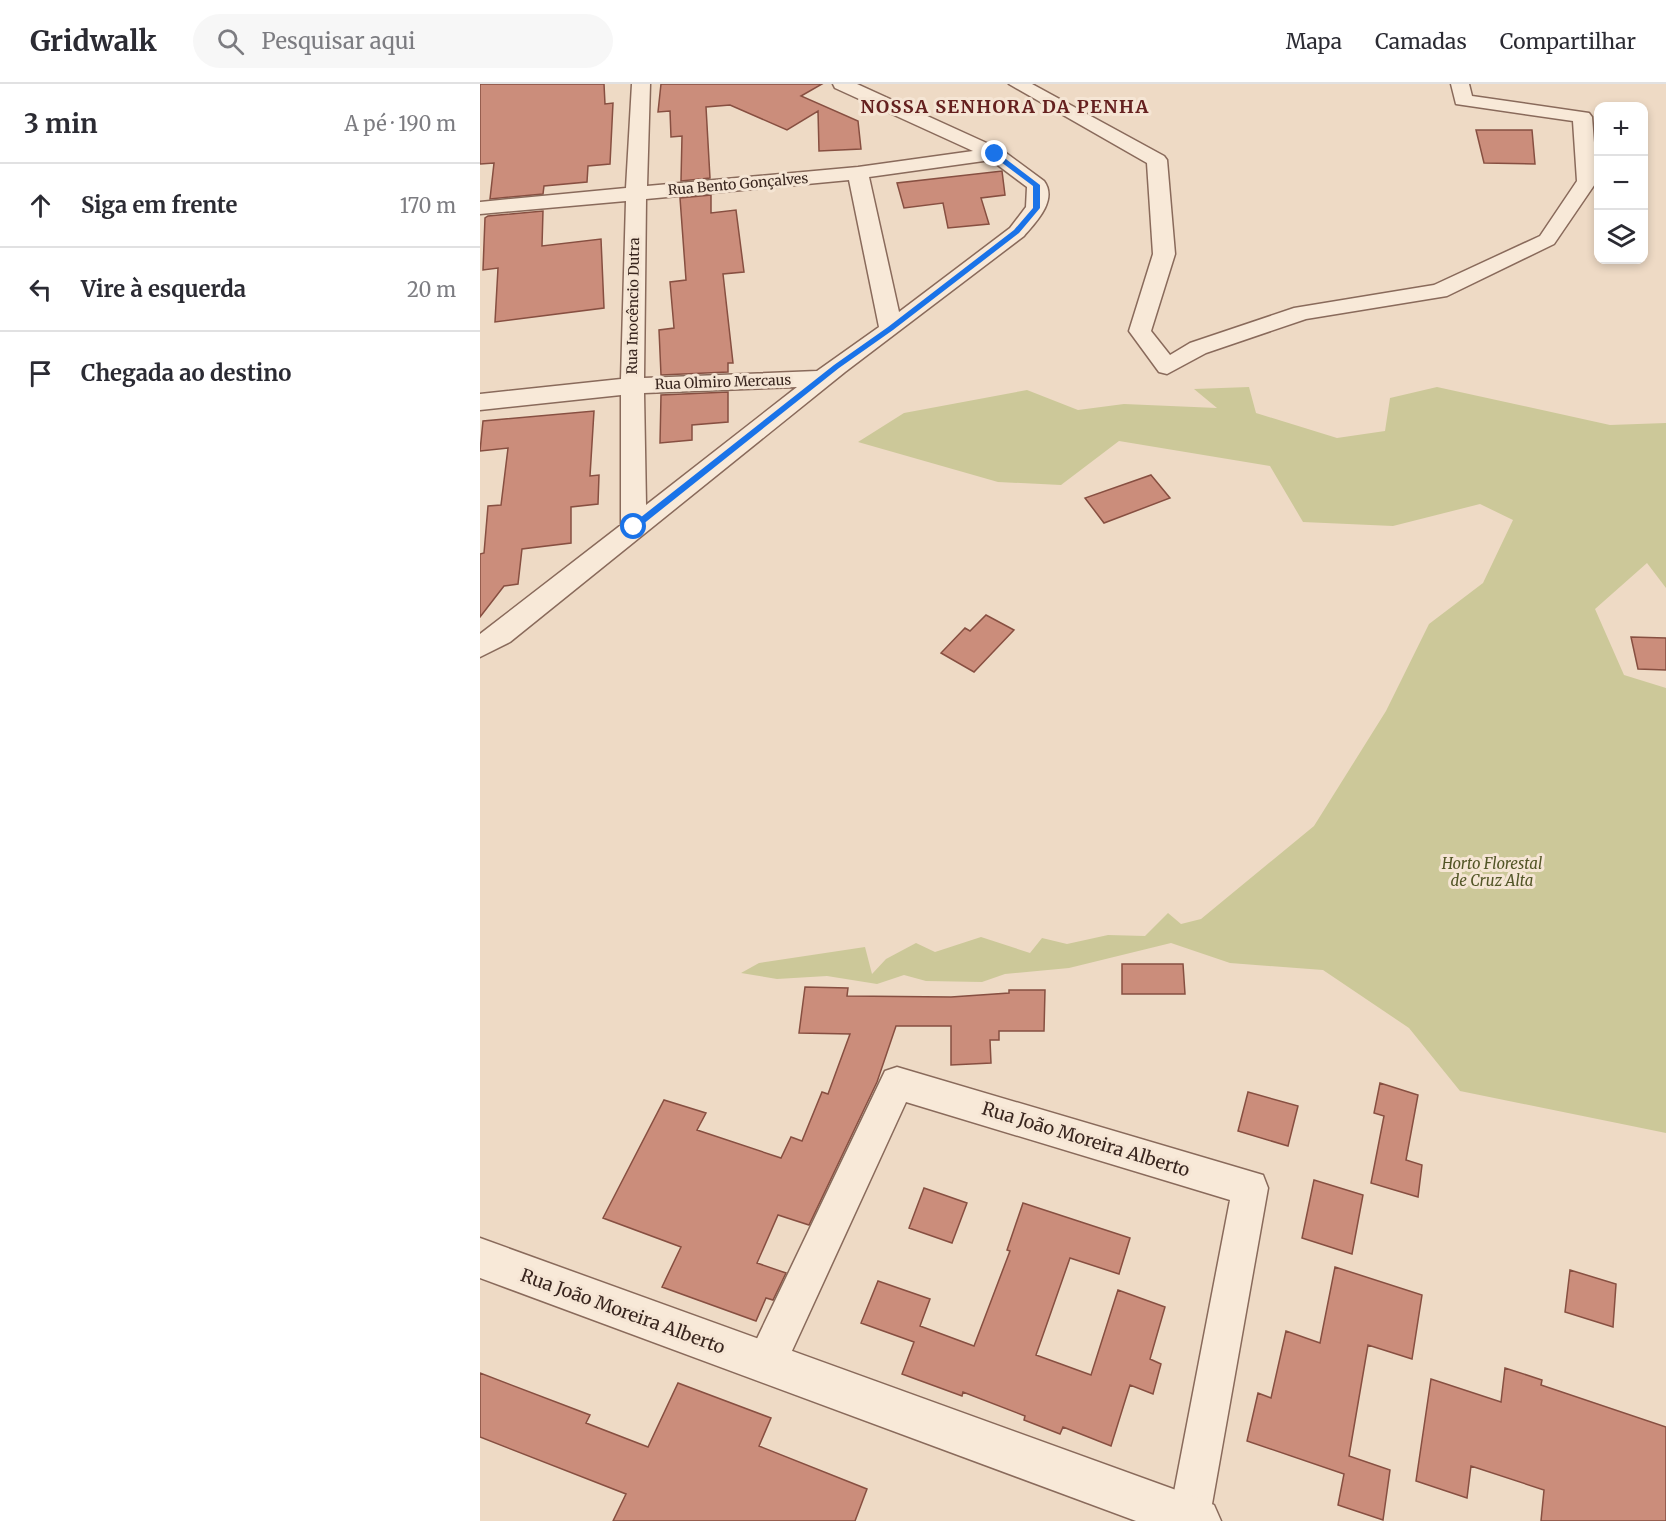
<!DOCTYPE html>
<html lang="pt">
<head>
<meta charset="utf-8">
<style>
	body { margin:0; font-family:Merriweather,serif; background:#f7f7f7; color:#2b2b33 }
	.controls { position:absolute; right:18px; top:18px; display:grid; overflow:hidden; border-radius:12px; box-shadow:0 3px 9px #0003 }
	.controls button { width:54px; height:54px; display:grid; place-items:center; padding:0; border:0; border-bottom:2px solid #e1e1e2; background:#fff; color:#2b2b33; font:30px sans-serif }
	.stop { position:absolute; width:18px; height:18px; margin:-14px; border:4px solid #1a73e8; border-radius:50%; background:#fff }
	.stop.end { background:#1a73e8; border-color:#fff; box-shadow:0 2px 6px #0008 }
	.list { margin:0; padding:0; list-style:none }
	h2 { display:flex; justify-content:space-between; align-items:center; height:78px; margin:0; padding:0 24px; font-size:26px }
	h2 small { font-size:20px; font-weight:400; color:#7c7c81 }
	.list li { display:grid; grid-template-columns:39px 1fr auto; gap:18px; align-items:center; box-sizing:border-box; height:84px; padding:0 24px; border-top:2px solid #e1e1e2 }
	.list b { display:block; font-size:22px; white-space:nowrap }
	.list em { font-size:20px; font-style:normal; color:#7c7c81 }
	.icon { flex:none; width:33px; height:33px; fill:none; stroke:currentColor; stroke-width:2; stroke-linecap:round; stroke-linejoin:round }
	.map { position:relative; flex:none; width:1186px; height:1437px; overflow:hidden }
	header { display:flex; align-items:center; gap:36px; box-sizing:border-box; height:84px; padding:0 30px; background:#fff; border-bottom:2px solid #e1e1e2 }
	header strong { font-size:28px }
	nav { display:flex; gap:33px; margin-inline-start:auto; font-size:21px }
	.search { width:420px; height:54px; background:#f7f7f7; display:flex; align-items:center; gap:15px; box-sizing:border-box; padding:0 21px; border-radius:33px; color:#7c7c81; font-size:22px }
	main { display:flex }
	aside { flex:1; background:#fff }
	.map>svg:first-child { display:block }
	.green { fill:#ccc899 }
	.building { fill:#cb8d7b; stroke:#874f41; stroke-width:1.5 }
	.lines { fill:none; stroke-linecap:round; stroke-linejoin:round }
	.minor-casing { stroke:#896a5b; stroke-width:3 }
	.tertiary-casing { stroke:#896a5b; stroke-width:3 }
	.minor { fill:#f8e9d8; fill-rule:evenodd }
	.tertiary { fill:#f8e9d8; fill-rule:evenodd }
	.route { fill:#1a73e8 }
	.labels { text-anchor:middle; dominant-baseline:central; stroke-width:6; stroke-linejoin:round; paint-order:stroke }
	.far-street-label { font-size:14px; fill:#39261f; stroke:#f5e5d4 }
	.park-label { font-size:15px; font-style:italic; fill:#525526; stroke:#f5e5d4 }
	.far-district-label { font-size:18px; font-weight:bold; letter-spacing:1.5px; fill:#65201f; stroke:#f5e5d4 }
	.near-street-label { font-size:18px; fill:#39261f; stroke:#f5e5d4 }
</style>
</head>
<body>
<header>
<strong>Gridwalk</strong>
<div class="search"><svg class="icon" aria-label="search" viewBox="0 0 24 24"><circle cx="10" cy="10" r="6"/><path d="M15 15l6 6"/></svg>Pesquisar aqui</div>
<nav><a>Mapa</a><a>Camadas</a><a>Compartilhar</a></nav>
</header>
<main>
<aside>
<h2>3 min<small>A pé · 190 m</small></h2>
<ul class="list">
<li><svg class="icon" aria-label="ahead" viewBox="0 0 24 24"><path d="M12 20V5M6 11l6-6 6 6"/></svg><div><b>Siga em frente</b></div><em>170 m</em></li>
<li><svg class="icon" aria-label="left" viewBox="0 0 24 24"><path d="M17 20v-9H6M10 6l-5 5 5 5"/></svg><div><b>Vire à esquerda</b></div><em>20 m</em></li>
<li><svg class="icon" aria-label="arrive" viewBox="0 0 24 24"><path d="M6 21V4h12l-3 4 3 4H6"/></svg><div><b>Chegada ao destino</b></div></li>
</ul>
</aside>
<div class="map">
<svg width="1186" height="1437" viewBox="0 0 1186 1437">
	<rect width="100%" height="100%" fill="#eedac5"/>
	<!-- green -->
	<path class="green" d="M769 303 776 329 857 354 905 347 910 314 957 303 1130 341 1186 339V504L1167 479 1115 525 1144 591 1186 604V1049L980 1007 929 944 843 886 750 879 691 859 589 884 525 890 502 898 446 897 424 891 397 900 347 892 297 895 261 889 279 879 385 863 392 890 406 875 436 859 455 868 501 853 550 869 562 854 587 860 628 851 665 852 688 829 701 840 721 835 834 742 906 627 949 540 1003 499 1033 436 1000 420 913 442 823 438 790 382 639 357 581 401 518 398 378 358 424 329 547 306 598 326 644 320 737 324 714 305Z"/>
	<!-- building -->
	<path class="building" d="M0 0H124L125 20 133 19 130 80 108 82 107 98 64 102 63 110 10 115 14 79 0 80Z
		M181 0H342L321 12 378 37 381 65 339 67 338 27 307 46 250 21 226 23 230 94 201 97 202 52 191 53 190 27 178 28Z
		M996 46H1052L1055 80 1004 79Z
		M522 87 525 111 501 114 509 140 468 144 463 119 424 124 417 99Z
		M231 111V129L256 126 264 188 243 190 253 279H248V288L181 291 179 246 194 244 190 198 206 196 200 114Z
		M63 127 62 162 121 155 124 224 15 238 18 184 3 186 5 134 8 132Z
		M248 308V338L212 341V356L180 359 181 311Z
		M114 327 110 392 119 391 118 420 91 423V459L42 465 38 500 24 502 0 533V470L4 469 8 422 21 421 28 364 0 367 3 337Z
		M671 391 690 414 624 439 605 414Z
		M506 531 534 546 494 588 461 569 485 544 490 547Z
		M1151 553 1186 554V586L1158 585Z
		M642 880H703L705 910H642Z
		M325 903 368 904 367 912 471 913 529 909V906H565L564 947H519V956H510L511 979 471 981V942H416L397 998 329 1141 298 1131 277 1179 306 1189 293 1216 286 1214 276 1237 182 1203 201 1163 123 1134 184 1016 226 1029 217 1046 301 1074 311 1053 322 1057 342 1008 348 1010 370 950 319 949Z
		M900 999 938 1011 926 1076 942 1081 938 1113 891 1099 904 1032 894 1029Z
		M768 1008 818 1022 808 1062 758 1047Z
		M834 1096 883 1111 872 1170 822 1154Z
		M444 1104 487 1119 472 1159 429 1144Z
		M543 1119 650 1154 639 1190 590 1174 556 1271 611 1291 638 1206 685 1223 670 1275 681 1280 673 1310 650 1301 631 1362 583 1343 580 1350 544 1336 545 1332 483 1308 482 1312 422 1290 434 1258 381 1239 398 1197 450 1215 440 1242 494 1262 530 1167 527 1166Z
		M855 1183 942 1211 932 1275 888 1261 869 1372 910 1386 903 1436 858 1421 864 1390 767 1357 778 1309 791 1314 806 1247 840 1259Z
		M1090 1186 1136 1200 1133 1243 1085 1228Z
		M1025 1284 1062 1296 1061 1301 1186 1343V1437H1061L1064 1406 991 1382 987 1414 936 1397 951 1295 1021 1318Z
		M0 1289 110 1331 106 1339 168 1363 198 1299 291 1334 279 1362 387 1405 375 1437H133L146 1410 0 1353Z"/>
	<g class="lines">
		<!-- minor casing -->
		<g class="minor-casing">
			<path id="minor" d="M152 0H170L167 102 378 83 493 67 355 4 353 0H377L522 66 564 97C578 116 556 138 544 152L365 288 30 558 0 573V550L141 441V311L0 326V310L141 295 146 117 0 130V118L146 104ZM511 76 547 103 546 123 530 144 419 228 389 93ZM369 96 399 243 337 287 164 294 166 115ZM317 303 166 421 164 309Z
				M529 0H552L684 72 687 76 695 170 671 247 690 271 710 259 814 224 954 201 1060 152 1097 97 1093 37 976 20 971 0H989L992 12 1109 29 1112 33 1117 97 1074 160 967 212 826 235 726 269 687 290 679 288 649 247 673 170 667 79Z
				M417 983 783 1091 788 1104 729 1437H691L689 1434 750 1116 426 1018 300 1293 286 1298 272 1293 267 1279 272 1265 405 987Z"/>
		</g>
		<!-- tertiary casing -->
		<g class="tertiary-casing">
			<path id="tertiary" d="M0 1154 718 1414 734 1421 741 1437H656L0 1194Z"/>
		</g>
		<!-- minor -->
		<use href="#minor" class="minor"/>
		<!-- tertiary -->
		<use href="#tertiary" class="tertiary"/>
	</g>
	<!-- route -->
	<path class="route" d="M513 69H518L560 101V124L539 149 413 246 359 284 157 445H151V441L354 281 408 243 534 146 553 124V102L513 72Z"/>
	<g class="labels">
		<!-- far-street labels -->
		<g class="far-street-label">
			<text transform="translate(258 100) rotate(-5)">Rua Bento Gonçalves</text>
			<text transform="translate(153 222) rotate(-89)">Rua Inocêncio Dutra</text>
			<text transform="translate(243 298) rotate(-2)">Rua Olmiro Mercaus</text>
		</g>
		<!-- park labels -->
		<g class="park-label">
			<text x="1012" y="779">Horto Florestal<tspan x="1012" dy="17">de Cruz Alta</tspan></text>
		</g>
		<!-- far-district labels -->
		<g class="far-district-label">
			<text x="525" y="22">NOSSA SENHORA DA PENHA</text>
		</g>
		<!-- near-street labels -->
		<g class="near-street-label">
			<text transform="translate(606 1055) rotate(17)">Rua João Moreira Alberto</text>
			<text transform="translate(143 1227) rotate(20)">Rua João Moreira Alberto</text>
		</g>
	</g>
</svg>
<div class="controls">
<button>+</button>
<button>−</button>
<button><svg class="icon" aria-label="layers" viewBox="0 0 24 24"><path d="M12 4l9 5-9 5-9-5zM3 14l9 5 9-5"/></svg></button>
</div>
<div class="stop" style="left:154px;top:443px"></div>
<div class="stop end" style="left:515px;top:70px"></div>
</div>
</main>
</body>
</html>
